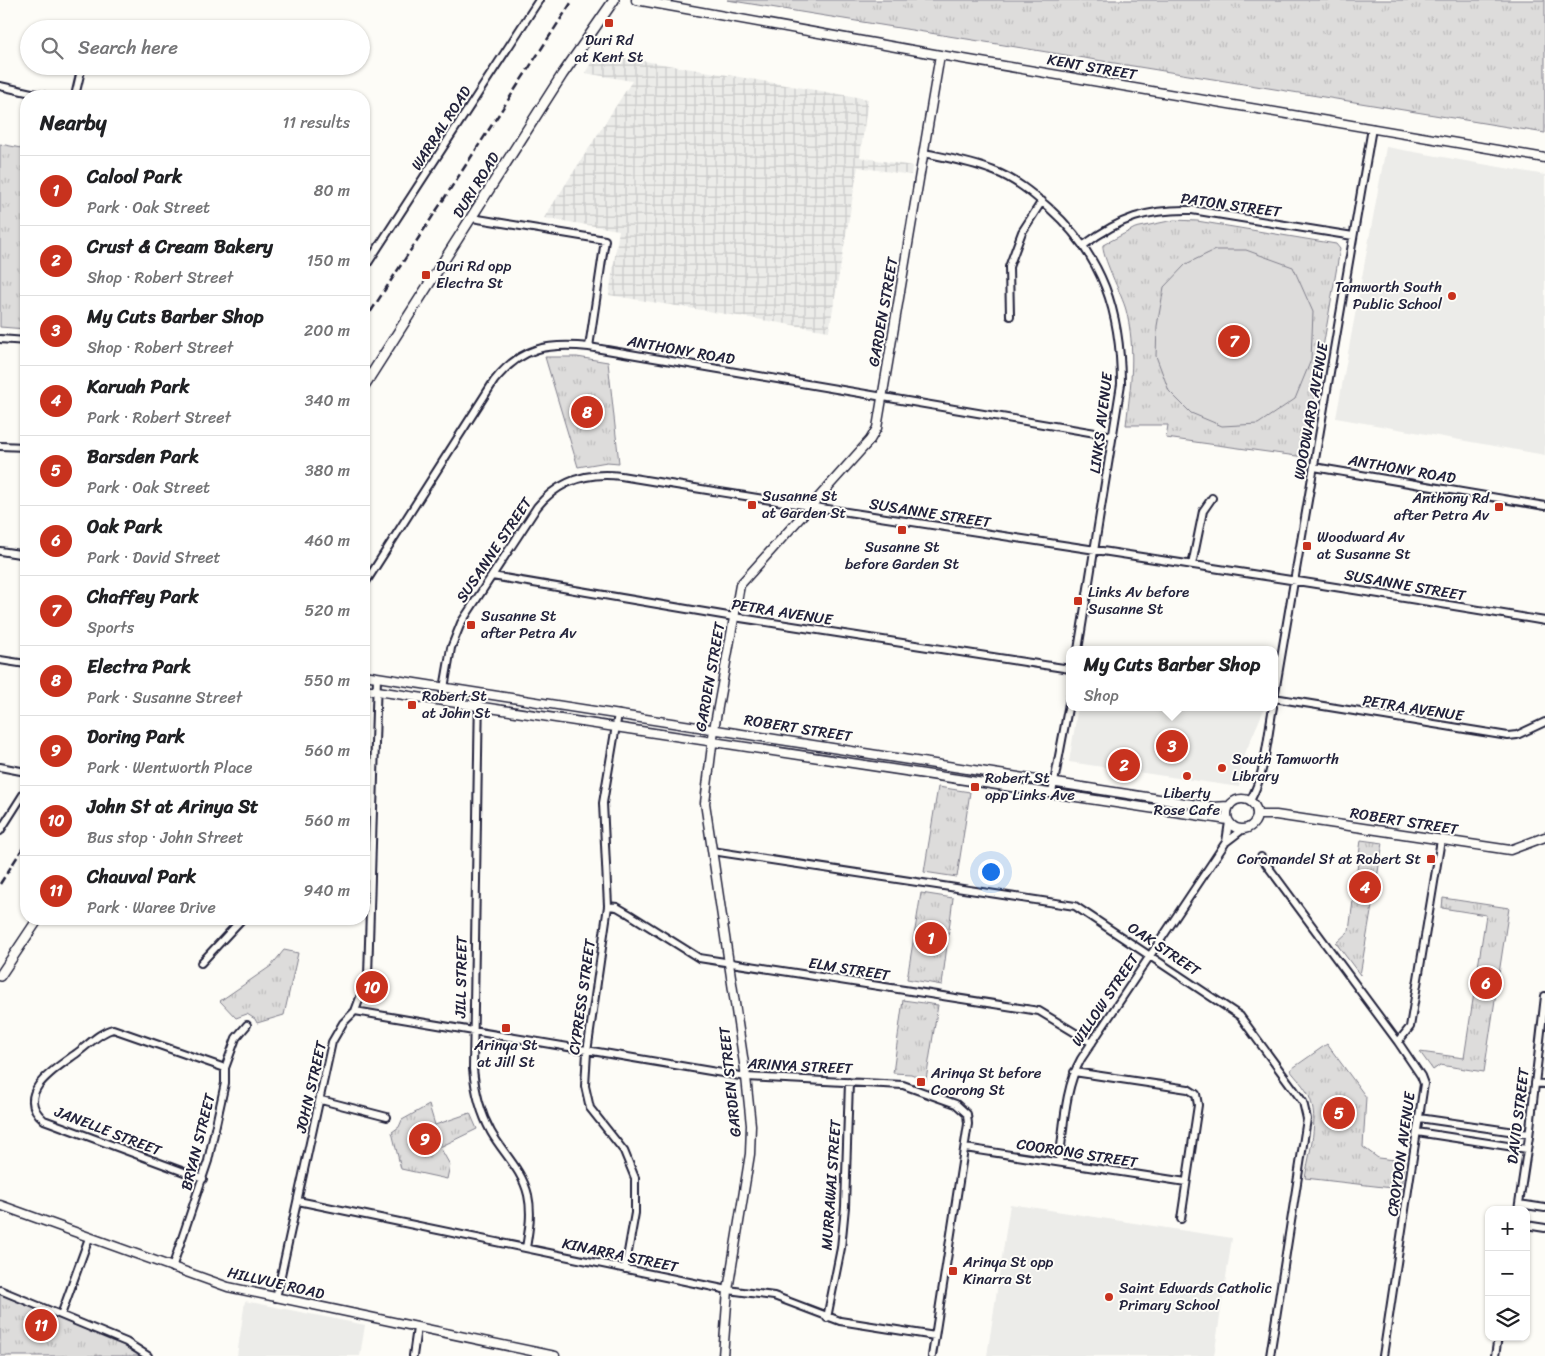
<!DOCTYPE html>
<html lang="en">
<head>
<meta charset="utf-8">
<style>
	body { margin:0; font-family:Sriracha,sans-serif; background:#f2f2f2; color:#202124 }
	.controls { position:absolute; right:15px; bottom:15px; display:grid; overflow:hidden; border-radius:10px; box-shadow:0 1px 4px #0004 }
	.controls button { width:45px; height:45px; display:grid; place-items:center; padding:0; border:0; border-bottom:1px solid #e0e0e0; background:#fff; color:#202124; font:25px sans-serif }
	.you { position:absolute; left:990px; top:871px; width:18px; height:18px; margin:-12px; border:4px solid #fff; border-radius:50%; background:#1a73e8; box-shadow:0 0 0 8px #1a73e833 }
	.badge { display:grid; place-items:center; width:32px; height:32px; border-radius:50%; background:#c8321e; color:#fff; font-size:16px; font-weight:700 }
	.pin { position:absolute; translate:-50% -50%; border:2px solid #fff; box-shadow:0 1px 5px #0006 }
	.popup { position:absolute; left:1066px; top:646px; width:212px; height:65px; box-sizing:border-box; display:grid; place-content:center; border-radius:10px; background:#fff; filter:drop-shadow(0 1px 4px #0005); font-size:16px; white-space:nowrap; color:#757577 }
	.popup b { font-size:19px; color:#202124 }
	.popup::after { content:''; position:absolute; left:50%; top:100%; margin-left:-10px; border:10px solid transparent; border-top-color:#fff }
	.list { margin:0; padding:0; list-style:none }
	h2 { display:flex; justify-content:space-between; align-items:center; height:65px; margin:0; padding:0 20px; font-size:21px }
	h2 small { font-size:16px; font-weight:400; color:#757577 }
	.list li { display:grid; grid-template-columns:32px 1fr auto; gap:15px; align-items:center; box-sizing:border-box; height:70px; padding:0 20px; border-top:1px solid #e0e0e0 }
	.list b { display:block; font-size:19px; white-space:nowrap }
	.list p { margin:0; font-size:16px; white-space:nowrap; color:#757577 }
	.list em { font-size:16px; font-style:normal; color:#757577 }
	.icon { flex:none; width:28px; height:28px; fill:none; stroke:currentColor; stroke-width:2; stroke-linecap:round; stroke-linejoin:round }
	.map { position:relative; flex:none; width:1545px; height:1356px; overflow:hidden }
	.search { position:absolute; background:#fff; box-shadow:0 1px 4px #0004; left:20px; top:20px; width:350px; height:55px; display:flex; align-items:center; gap:12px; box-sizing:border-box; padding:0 18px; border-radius:28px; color:#757577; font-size:19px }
	.panel { position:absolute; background:#fff; box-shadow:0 1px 4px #0004; left:20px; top:90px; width:350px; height:835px; border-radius:20px }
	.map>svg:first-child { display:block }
	.built { fill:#ecece9 }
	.industrial { fill:url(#industrial-grid) }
	.grass { fill:url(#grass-tufts); stroke:#807f8b }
	.garden { fill:#dddcdb; stroke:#807f8b }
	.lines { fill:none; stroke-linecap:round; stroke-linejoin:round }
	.minor-casing { stroke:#22223b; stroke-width:10 }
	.tertiary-casing { stroke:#22223b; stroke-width:11 }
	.secondary-casing { stroke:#22223b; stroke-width:12 }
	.minor { stroke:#fdfcf7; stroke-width:6 }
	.tertiary { stroke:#fdfcf7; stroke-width:8 }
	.secondary { stroke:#fdfcf7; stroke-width:9 }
	.rail { stroke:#22223b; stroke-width:2.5; stroke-dasharray:8 4; stroke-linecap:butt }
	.poi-dot { fill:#c8321e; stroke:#fdfcf7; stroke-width:2 }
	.labels { text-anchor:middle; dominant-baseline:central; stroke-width:4; stroke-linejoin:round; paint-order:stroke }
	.poi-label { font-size:15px; fill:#22223b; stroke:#fdfcf7; text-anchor:start }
	.street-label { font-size:15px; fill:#22223b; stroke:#fdfcf7 }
</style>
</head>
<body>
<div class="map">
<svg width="1545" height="1356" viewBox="0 0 1545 1356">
	<defs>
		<pattern id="industrial-grid" width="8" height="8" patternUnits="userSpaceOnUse" patternTransform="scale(1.25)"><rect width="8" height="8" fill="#ecece9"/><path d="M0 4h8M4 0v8" fill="none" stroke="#cacac9"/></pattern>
		<pattern id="grass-tufts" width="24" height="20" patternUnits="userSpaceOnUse" patternTransform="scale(1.25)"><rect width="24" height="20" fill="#dddcdb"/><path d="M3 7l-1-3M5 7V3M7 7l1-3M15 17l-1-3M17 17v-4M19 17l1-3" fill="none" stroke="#bdbcbd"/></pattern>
	</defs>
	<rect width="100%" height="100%" fill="#fdfcf7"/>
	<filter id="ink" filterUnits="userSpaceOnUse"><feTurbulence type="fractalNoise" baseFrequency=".02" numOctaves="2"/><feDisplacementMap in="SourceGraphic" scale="10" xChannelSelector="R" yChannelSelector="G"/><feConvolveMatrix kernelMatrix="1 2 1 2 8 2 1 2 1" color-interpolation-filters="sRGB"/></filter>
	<g filter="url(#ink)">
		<!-- built -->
		<path class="built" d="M1386 147 1545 175V455L1336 418Z
			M1078 707H1265L1243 758 1239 787 1069 762Z
			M1010 1204 1232 1238 1214 1356H987Z
			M245 1301 365 1325 360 1356H237Z"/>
		<!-- industrial -->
		<path class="industrial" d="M597 53 868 99 860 157 912 166 911 175 858 167 829 331 609 295 619 230 544 218 632 81 585 73Z"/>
		<!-- grass -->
		<path class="grass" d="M727 0H1545V133Z
			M0 144 26 149V329L0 327Z
			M1174 220 1197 221 1336 244 1340 249 1304 457 1166 438 1168 425H1126C1131 385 1136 349 1126 310 1122 295 1101 255 1103 245L1135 228Z
			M545 357H577L608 362 619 463 607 462 578 467Z
			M938 787 970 792 957 877 924 872Z
			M1361 840 1383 843 1360 975 1336 943 1349 931Z
			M921 893 953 898 942 985 907 979Z
			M1443 898 1509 908 1484 1072 1440 1065 1433 1070 1420 1052 1464 1058 1486 915 1442 908Z
			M284 950 298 953 284 1015 257 1023 255 1019 247 1014 236 1018 220 1001 271 966Z
			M903 1000 938 1005 926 1080 911 1074 893 1073Z
			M1327 1044 1366 1097 1363 1147 1378 1158 1404 1161 1401 1189 1305 1178C1309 1153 1320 1120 1309 1096 1305 1087 1296 1078 1290 1070Z
			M429 1105 435 1125 470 1113 477 1129 440 1147 450 1165 447 1179 401 1169 392 1132 399 1127 402 1120Z
			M0 1291 100 1331 146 1356H0Z"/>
		<!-- garden -->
		<path class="garden" d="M1215 250H1246L1293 267 1313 312 1311 360 1295 399 1258 424 1222 426 1191 413 1169 391 1156 356 1157 326 1164 287 1186 264Z"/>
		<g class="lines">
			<!-- minor casing -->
			<g class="minor-casing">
				<path id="minor" d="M0 86 45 96
					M75 96 82 66
					M924 153C948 158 972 162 994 171 1015 179 1032 193 1048 207 1103 256 1121 312 1121 384L1078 650
					M472 218 605 240 589 347
					M1084 245C1120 218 1147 209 1192 210L1353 236
					M364 269 539 0
					M1010 316 1009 267 1022 232 1042 201
					M0 339 26 341
					M0 446 26 447
					M1314 467 1545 506
					M0 551 26 555
					M1192 565 1203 511 1212 498
					M492 576 734 617 1070 669
					M364 585 494 381C521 347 547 343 589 347L1113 436
					M0 660 26 664
					M479 693 473 1069C475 1091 480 1112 491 1132 503 1153 522 1170 528 1195 532 1213 529 1230 526 1248
					M1274 698 1372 128
					M1274 698 1508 736 1517 735 1545 722
					M442 700 451 648 461 623 537 507C559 480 588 472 621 476 929 527 1238 569 1545 621
					M618 714 603 803 608 906 587 1052 585 1086 590 1108 624 1151 635 1178V1213L625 1269
					M0 767 26 772
					M1052 793 1070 698
					M1250 801C1266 772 1267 739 1273 707
					M0 831 26 790
					M1226 842 1229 822
					M712 851 1075 906 1240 1016 1303 1102 1307 1119 1270 1356
					M1261 857 1398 1042 1421 1076 1424 1084 1383 1356
					M608 906 617 907 629 914 699 958 1039 1011 1092 1043
					M201 963 242 919
					M355 1011 746 1077 903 1085 956 1104 967 1114 968 1124 932 1356
					M1398 1042 1410 1027 1441 840
					M1074 1072 1188 1089 1196 1094 1198 1105 1181 1219
					M1535 1083 1545 1084
					M321 1100 387 1117
					M1419 1118 1529 1134
					M1417 1132 1527 1149
					M965 1148 1186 1182
					M1059 1162C1064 1129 1064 1089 1081 1059L1226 842 1243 829
					M203 1179 44 1120C12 1093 58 1067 77 1053 88 1045 100 1032 113 1029L225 1068
					M298 1201 728 1290 774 1296 840 1321 935 1336
					M1519 1204 1545 1208
					M1518 1210 1529 1137 1545 996
					M1526 1225 1545 1228
					M172 1268 208 1161 225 1083V1068L236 1038 247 1025
					M0 1290 126 1342 148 1356
					M276 1298 332 1042 343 1023 355 1011 368 976 377 677
					M61 1315 89 1238
					M827 1318 841 1248 845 1207 849 1082
					M413 1356 417 1328
					M1495 1356 1498 1337"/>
			</g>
			<!-- tertiary casing -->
			<g class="tertiary-casing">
				<path id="tertiary" d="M636 0 940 55 1545 158
					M364 675 1185 803 1213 807 1228 806
					M364 689 1228 820
					M1227 814a15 15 0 1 1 30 0a15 15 0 1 1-30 0Z
					M1257 815H1276L1510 850 1545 837
					M0 1205 228 1287 555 1356
					M723 1356 728 1290 750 1154 751 1125 746 1077 705 803 714 729 740 585 870 440 877 428 940 55"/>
			</g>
			<!-- secondary casing -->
			<g class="secondary-casing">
				<path id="secondary" d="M364 386 562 75 614 0
					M0 976 38 919"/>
			</g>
			<!-- minor -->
			<use href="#minor" class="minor"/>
			<!-- tertiary -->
			<use href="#tertiary" class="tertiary"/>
			<!-- secondary -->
			<use href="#secondary" class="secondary"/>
			<!-- rail -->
			<path class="rail" d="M364 322 573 0
				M0 884 26 843"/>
		</g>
	</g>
	<!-- markers -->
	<g class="poi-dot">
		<rect x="604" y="18" width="10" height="10" rx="2.5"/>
		<rect x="421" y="270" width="10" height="10" rx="2.5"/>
		<circle cx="1452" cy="296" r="5"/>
		<rect x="747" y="500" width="10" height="10" rx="2.5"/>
		<rect x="1494" y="502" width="10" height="10" rx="2.5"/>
		<rect x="897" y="525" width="10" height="10" rx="2.5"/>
		<rect x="1302" y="541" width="10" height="10" rx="2.5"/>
		<rect x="1073" y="596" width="10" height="10" rx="2.5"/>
		<rect x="466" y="620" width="10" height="10" rx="2.5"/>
		<rect x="407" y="700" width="10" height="10" rx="2.5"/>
		<circle cx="1222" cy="768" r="5"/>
		<circle cx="1187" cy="776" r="5"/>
		<rect x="970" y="782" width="10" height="10" rx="2.5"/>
		<rect x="1426" y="854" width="10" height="10" rx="2.5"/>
		<rect x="501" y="1023" width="10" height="10" rx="2.5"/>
		<rect x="916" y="1077" width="10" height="10" rx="2.5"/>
		<rect x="948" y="1266" width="10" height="10" rx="2.5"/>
		<circle cx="1109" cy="1297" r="5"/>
	</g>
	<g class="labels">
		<!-- poi labels -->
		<g class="poi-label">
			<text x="609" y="40" text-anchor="middle">Duri Rd<tspan x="609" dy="17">at Kent St</tspan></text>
			<text x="436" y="266">Duri Rd opp<tspan x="436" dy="17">Electra St</tspan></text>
			<text x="1442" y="287" text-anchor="end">Tamworth South<tspan x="1442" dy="17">Public School</tspan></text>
			<text x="762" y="496">Susanne St<tspan x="762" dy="17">at Garden St</tspan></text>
			<text x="1489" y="498" text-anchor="end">Anthony Rd<tspan x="1489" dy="17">after Petra Av</tspan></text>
			<text x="1317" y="537">Woodward Av<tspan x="1317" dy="17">at Susanne St</tspan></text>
			<text x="902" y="547" text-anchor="middle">Susanne St<tspan x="902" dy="17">before Garden St</tspan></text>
			<text x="1088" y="592">Links Av before<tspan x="1088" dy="17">Susanne St</tspan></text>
			<text x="481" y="616">Susanne St<tspan x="481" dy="17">after Petra Av</tspan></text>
			<text x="422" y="696">Robert St<tspan x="422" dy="17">at John St</tspan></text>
			<text x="1232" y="759">South Tamworth<tspan x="1232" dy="17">Library</tspan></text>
			<text x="985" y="778">Robert St<tspan x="985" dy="17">opp Links Ave</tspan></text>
			<text x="1187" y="793" text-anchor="middle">Liberty<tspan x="1187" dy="17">Rose Cafe</tspan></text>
			<text x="1421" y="859" text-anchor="end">Coromandel St at Robert St</text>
			<text x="506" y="1045" text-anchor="middle">Arinya St<tspan x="506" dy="17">at Jill St</tspan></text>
			<text x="931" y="1073">Arinya St before<tspan x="931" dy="17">Coorong St</tspan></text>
			<text x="963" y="1262">Arinya St opp<tspan x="963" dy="17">Kinarra St</tspan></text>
			<text x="1119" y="1288">Saint Edwards Catholic<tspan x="1119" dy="17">Primary School</tspan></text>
		</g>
		<!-- street labels -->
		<g class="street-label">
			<text transform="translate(1092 67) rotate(10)">KENT STREET</text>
			<text transform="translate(441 128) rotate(-57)">WARRAL ROAD</text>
			<text transform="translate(476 185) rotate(-58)">DURI ROAD</text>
			<text transform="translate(1231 205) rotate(8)">PATON STREET</text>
			<text transform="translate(883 312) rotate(-80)">GARDEN STREET</text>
			<text transform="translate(681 350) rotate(10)">ANTHONY ROAD</text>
			<text transform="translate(1311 411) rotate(-80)">WOODWARD AVENUE</text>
			<text transform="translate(1101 423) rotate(-83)">LINKS AVENUE</text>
			<text transform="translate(1402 469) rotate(10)">ANTHONY ROAD</text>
			<text transform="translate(930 513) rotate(9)">SUSANNE STREET</text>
			<text transform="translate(494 550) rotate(-56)">SUSANNE STREET</text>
			<text transform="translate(1405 585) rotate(10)">SUSANNE STREET</text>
			<text transform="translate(782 612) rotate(9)">PETRA AVENUE</text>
			<text transform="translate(710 677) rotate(-80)">GARDEN STREET</text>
			<text transform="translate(1413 708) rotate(9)">PETRA AVENUE</text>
			<text transform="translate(798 728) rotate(9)">ROBERT STREET</text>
			<text transform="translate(1404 821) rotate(9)">ROBERT STREET</text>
			<text transform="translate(1164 949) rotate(34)">OAK STREET</text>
			<text transform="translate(849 969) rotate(9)">ELM STREET</text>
			<text transform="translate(461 977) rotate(-89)">JILL STREET</text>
			<text transform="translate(582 997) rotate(-82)">CYPRESS STREET</text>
			<text transform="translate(1105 1000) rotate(-56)">WILLOW STREET</text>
			<text transform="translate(800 1066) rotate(3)">ARINYA STREET</text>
			<text transform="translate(730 1082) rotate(-96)">GARDEN STREET</text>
			<text transform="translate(311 1087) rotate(-77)">JOHN STREET</text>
			<text transform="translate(1518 1116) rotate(-83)">DAVID STREET</text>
			<text transform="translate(108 1131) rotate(21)">JANELLE STREET</text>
			<text transform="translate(198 1142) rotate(-76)">BRYAN STREET</text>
			<text transform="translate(1077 1153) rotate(9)">COORONG STREET</text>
			<text transform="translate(1401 1154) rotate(-82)">CROYDON AVENUE</text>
			<text transform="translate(831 1185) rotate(-86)">MURRAWAI STREET</text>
			<text transform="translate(620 1255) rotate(12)">KINARRA STREET</text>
			<text transform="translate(276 1283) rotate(13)">HILLVUE ROAD</text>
		</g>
	</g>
</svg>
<div class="controls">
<button>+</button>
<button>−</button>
<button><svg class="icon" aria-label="layers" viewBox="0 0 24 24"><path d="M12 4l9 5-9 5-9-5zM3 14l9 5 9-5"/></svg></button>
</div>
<div class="you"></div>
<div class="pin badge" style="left:931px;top:938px">1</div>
<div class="pin badge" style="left:1124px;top:765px">2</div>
<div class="pin badge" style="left:1172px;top:746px">3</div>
<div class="popup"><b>My Cuts Barber Shop</b>Shop</div>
<div class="pin badge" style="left:1365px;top:887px">4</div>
<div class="pin badge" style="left:1339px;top:1113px">5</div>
<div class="pin badge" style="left:1486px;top:983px">6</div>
<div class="pin badge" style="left:1234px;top:341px">7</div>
<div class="pin badge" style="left:587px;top:412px">8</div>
<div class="pin badge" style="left:425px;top:1139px">9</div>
<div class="pin badge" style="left:372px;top:987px">10</div>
<div class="pin badge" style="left:41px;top:1325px">11</div>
<div class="search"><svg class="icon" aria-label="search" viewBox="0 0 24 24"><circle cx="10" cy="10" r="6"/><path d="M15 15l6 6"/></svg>Search here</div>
<section class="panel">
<h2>Nearby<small>11 results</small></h2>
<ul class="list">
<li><span class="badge">1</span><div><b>Calool Park</b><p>Park · Oak Street</p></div><em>80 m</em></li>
<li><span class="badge">2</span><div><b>Crust &amp; Cream Bakery</b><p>Shop · Robert Street</p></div><em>150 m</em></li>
<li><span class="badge">3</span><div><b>My Cuts Barber Shop</b><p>Shop · Robert Street</p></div><em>200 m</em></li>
<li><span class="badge">4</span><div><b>Karuah Park</b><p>Park · Robert Street</p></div><em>340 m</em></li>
<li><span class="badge">5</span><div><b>Barsden Park</b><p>Park · Oak Street</p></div><em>380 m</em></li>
<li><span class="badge">6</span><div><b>Oak Park</b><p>Park · David Street</p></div><em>460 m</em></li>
<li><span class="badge">7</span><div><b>Chaffey Park</b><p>Sports</p></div><em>520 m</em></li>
<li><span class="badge">8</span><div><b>Electra Park</b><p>Park · Susanne Street</p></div><em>550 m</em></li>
<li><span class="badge">9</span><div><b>Doring Park</b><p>Park · Wentworth Place</p></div><em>560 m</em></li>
<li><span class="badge">10</span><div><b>John St at Arinya St</b><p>Bus stop · John Street</p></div><em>560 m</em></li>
<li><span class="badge">11</span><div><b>Chauval Park</b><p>Park · Waree Drive</p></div><em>940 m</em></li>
</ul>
</section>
</div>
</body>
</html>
